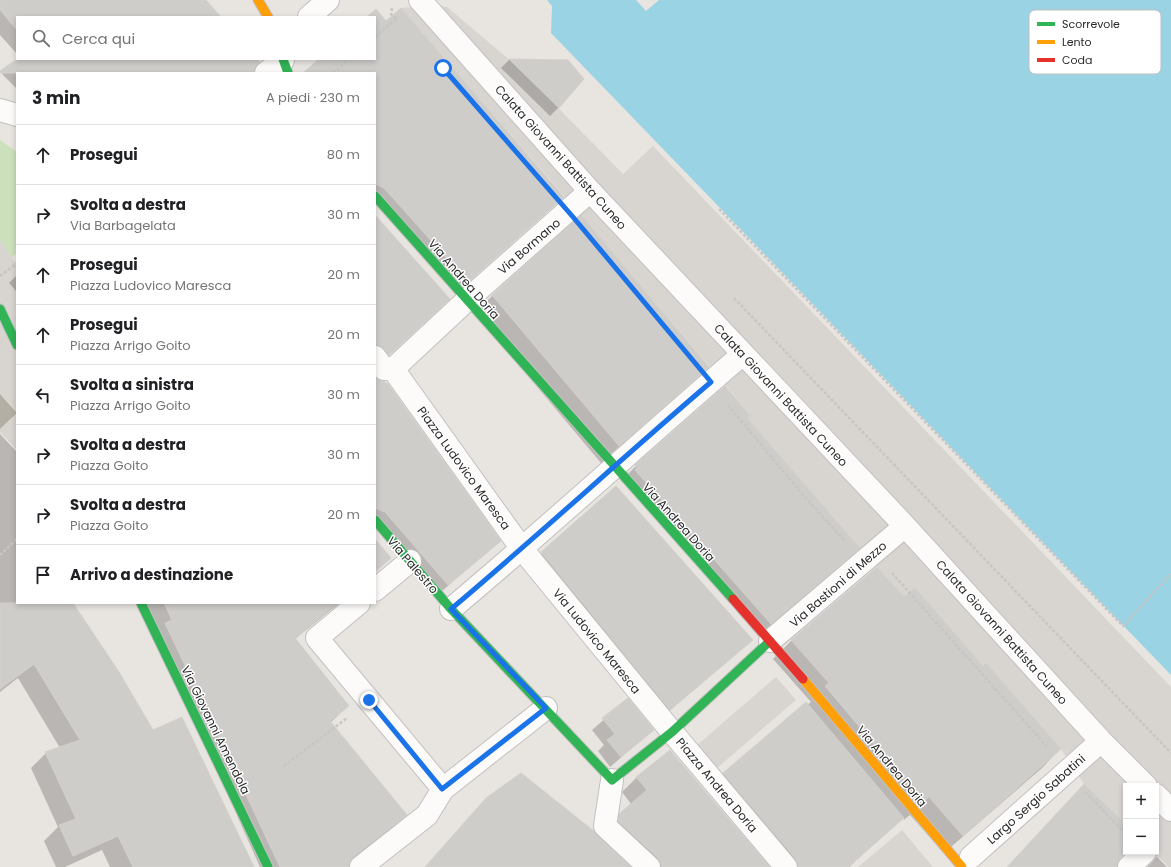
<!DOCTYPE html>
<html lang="it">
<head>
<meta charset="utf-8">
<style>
	body { margin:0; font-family:Poppins,sans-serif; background:#f6f6f6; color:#202124 }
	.controls { position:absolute; right:12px; bottom:12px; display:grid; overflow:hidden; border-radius:0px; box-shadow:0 2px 6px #0003 }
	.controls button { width:36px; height:36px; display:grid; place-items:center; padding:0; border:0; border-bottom:1px solid #e0e0e0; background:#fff; color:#202124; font:20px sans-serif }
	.stop { position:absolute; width:12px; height:12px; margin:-9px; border:3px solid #1a73e8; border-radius:50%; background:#fff }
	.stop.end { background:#1a73e8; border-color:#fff; box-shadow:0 1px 4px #0008 }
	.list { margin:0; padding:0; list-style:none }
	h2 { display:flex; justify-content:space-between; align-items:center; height:52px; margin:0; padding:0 16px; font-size:17px }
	h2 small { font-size:13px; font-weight:400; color:#757577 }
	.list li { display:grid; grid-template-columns:26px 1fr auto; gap:12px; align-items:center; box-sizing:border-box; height:60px; padding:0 16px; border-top:1px solid #e0e0e0 }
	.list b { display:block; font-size:15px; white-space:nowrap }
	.list p { margin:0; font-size:13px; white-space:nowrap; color:#757577 }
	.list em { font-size:13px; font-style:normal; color:#757577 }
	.icon { flex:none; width:22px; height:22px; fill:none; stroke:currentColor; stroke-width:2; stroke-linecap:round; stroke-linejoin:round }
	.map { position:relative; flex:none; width:1171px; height:867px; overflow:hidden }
	.search { position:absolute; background:#fff; box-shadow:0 2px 6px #0003; left:16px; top:16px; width:360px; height:44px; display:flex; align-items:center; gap:10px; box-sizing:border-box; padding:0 14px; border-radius:0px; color:#757577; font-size:15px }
	.panel { position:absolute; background:#fff; box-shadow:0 2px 6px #0003; left:16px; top:72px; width:360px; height:532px; border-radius:0px }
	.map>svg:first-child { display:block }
	.education { fill:#e2dbcf }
	.green { fill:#cde0bc }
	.plaza { fill:#d8d4d0 }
	.water { fill:#9ad4e4 }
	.shadow { fill:#0003 }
	.building { fill:#cfcdca; stroke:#d3d0cc }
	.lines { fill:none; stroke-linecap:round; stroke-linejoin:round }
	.street-casing { stroke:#c2c1c1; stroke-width:24 }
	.fast-casing { stroke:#c2c1c1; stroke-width:11 }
	.slow-casing { stroke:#c2c1c1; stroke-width:11 }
	.jam-casing { stroke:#c2c1c1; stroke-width:11 }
	.path { stroke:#c6c6c5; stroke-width:2.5; stroke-dasharray:3 2; stroke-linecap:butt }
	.street { stroke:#fcfbfa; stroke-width:22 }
	.fast { stroke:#30b455; stroke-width:9 }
	.slow { stroke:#ff9f0a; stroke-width:9 }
	.jam { stroke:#e5322d; stroke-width:9 }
	.route { stroke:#1a73e8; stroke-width:5 }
	.labels { text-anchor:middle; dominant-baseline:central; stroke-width:3; stroke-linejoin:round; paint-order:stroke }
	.street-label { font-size:12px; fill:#2a2a2a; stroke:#fff }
	.key { fill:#fff; stroke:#bfbfbf; stroke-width:1 }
	.key-label { font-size:11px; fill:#2a2a2a }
</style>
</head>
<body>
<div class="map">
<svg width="1171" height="867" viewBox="0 0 1171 867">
	<rect width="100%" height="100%" fill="#e8e4e0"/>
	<!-- education -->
	<path class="education" d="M0 391 17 410V416L0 430Z"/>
	<!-- green -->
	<path class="green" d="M0 140 17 152V253L11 258 0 240Z"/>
	<!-- plaza -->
	<path class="plaza" d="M432 5 447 7 518 67 623 174 653 146 1171 687V867H1169L1153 852H1156V786H1126V825L1084 784 1061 749 986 664 983 666 915 588 904 598 747 418 750 414 574 207 401 8Z
		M0 240 17 266V411L0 393Z
		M17 414V450L0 432V429Z
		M776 677 796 700 709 775 681 759Z
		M902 830 933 867H858Z"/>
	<!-- water -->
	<path class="water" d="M547 0H636L646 11 659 0H1171V675L551 33 552 6Z"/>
	<!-- shadow -->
	<path class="shadow" d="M0 0H205L220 17H17V54L0 35Z
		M375 10 563 197 455 294 375 204V73H305L320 59H375V17H368Z
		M18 59H256L253 73H17V89L2 74Z
		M509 60 567 61 559 107 550 116 501 68Z
		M375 216 436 311 376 367 375 366Z
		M17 275V292L9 283Z
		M493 295 707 367 601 463 475 313Z
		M375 378 500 541 435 597 375 528Z
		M0 394 17 413 0 429Z
		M746 418 859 548 758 636 623 479 636 466Z
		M0 434 17 452V603H72L153 732 253 867H110L102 850 65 867H56L44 841 58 827 31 768 46 753 60 748 18 678 0 692Z
		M616 488 751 640 659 720 531 563Z
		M904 599 983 667 1060 749 1042 768 944 853 910 815 904 820 903 818 849 867H775L708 788 723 773 811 702 773 659 792 640Z
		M142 603H339L295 639 348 706 330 723 405 815 390 830 348 863V867H260Z
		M628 699 653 730 610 767 598 751 604 745 592 730Z
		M637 777 768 867H634L605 830 632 805 622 792Z
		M486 799 629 867H425Z
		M1157 857 1167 867H1147Z"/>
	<!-- building -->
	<path class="building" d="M0 0H206L221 17H17V30L0 10Z
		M401 8 564 197 468 282 384 188 375 184V73H303L319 59H375V17H367L376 9 386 21Z
		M17 59H257L260 62 255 68 254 73H0V71Z
		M509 59 568 60 584 79 559 108Z
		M375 215 450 299 389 355 380 346 375 345Z
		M581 215 709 367 619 446 492 295Z
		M375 377 388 384 501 541 448 585 385 512 375 508Z
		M725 386 750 415 747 418 860 548 771 624 635 470 637 468 635 465Z
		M616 486 753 640 670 710 541 552Z
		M375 539 391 558 375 572Z
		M877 567 904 597 915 588 983 666 986 663 1061 749 963 836 929 797 923 802 825 686 829 683 791 640Z
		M0 603H73L119 672 153 730 182 717 254 867H133L118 836 73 856 59 825 76 819 45 752 80 740 34 664 0 689Z
		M164 603H337L295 638 349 706 330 721 407 815 353 857 349 867H280L165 623 172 620Z
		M628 698 654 730 621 757 607 740 615 734 602 718Z
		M806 702 904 818 848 867H798L796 859 723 773Z
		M670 750 703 789 770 867H661L658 858 618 821 619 814 647 790 636 777Z
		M521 773 595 832 631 867H425L486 798Z
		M1084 784 1126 825V853L1120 858 1117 867H1007Z"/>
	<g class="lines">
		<!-- street casing -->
		<g class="street-casing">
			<path id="street" d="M420 0 590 191 905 526 1101 741 1146 786
				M309 17 328 0
				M266 73 283 60
				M0 110 17 115
				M590 191 467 300 393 369 522 549 672 732 786 867
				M375 357 384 369H393
				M375 590 410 561
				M359 603 317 638 443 789 546 708
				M451 609C550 526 645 438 743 354
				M770 641 905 526
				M612 780 605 826 649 867
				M1156 795 1171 810
				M971 857 1101 741
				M361 867 427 815 443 789
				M1129 867 1145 852"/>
		</g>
		<!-- fast casing -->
		<g class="fast-casing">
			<path id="fast" d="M283 59 288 73
				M375 196 733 599
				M0 309 17 345
				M375 520 451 609 612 780 672 732 770 641
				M141 603 268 867"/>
		</g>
		<!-- slow casing -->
		<g class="slow-casing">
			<path id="slow" d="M258 0 268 17
				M803 679 962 867"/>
		</g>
		<!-- jam casing -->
		<g class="jam-casing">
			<path id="jam" d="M733 599 803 679"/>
		</g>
		<!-- path -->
		<path class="path" d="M392 8 391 14 397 19
			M375 37 396 19
			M333 73 349 59
			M719 209 1123 626 1171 574
			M586 233 693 360
			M0 276 17 263
			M734 298 1171 753
			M728 405 803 495 845 541
			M0 555 17 539
			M892 573 1049 749
			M284 766 347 718
			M1085 792 1125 833"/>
		<!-- street -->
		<use href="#street" class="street"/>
		<!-- fast -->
		<use href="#fast" class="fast"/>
		<!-- slow -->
		<use href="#slow" class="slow"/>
		<!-- jam -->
		<use href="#jam" class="jam"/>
	</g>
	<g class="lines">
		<!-- route -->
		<path class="route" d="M369 700 442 789 546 708 451 609C539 535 623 457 711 382L573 217 443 68"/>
	</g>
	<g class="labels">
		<!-- street labels -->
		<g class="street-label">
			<text transform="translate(561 157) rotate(48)">Calata Giovanni Battista Cuneo</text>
			<text transform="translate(529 246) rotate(-41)">Via Bormano</text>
			<text transform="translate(464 279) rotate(49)">Via Andrea Doria</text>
			<text transform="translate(781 395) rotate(47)">Calata Giovanni Battista Cuneo</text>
			<text transform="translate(464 468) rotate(54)">Piazza Ludovico Maresca</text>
			<text transform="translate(679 522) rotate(48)">Via Andrea Doria</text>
			<text transform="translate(413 565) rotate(49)">Via Palestro</text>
			<text transform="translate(838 584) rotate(-41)">Via Bastioni di Mezzo</text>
			<text transform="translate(1002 632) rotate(48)">Calata Giovanni Battista Cuneo</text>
			<text transform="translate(597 641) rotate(51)">Via Ludovico Maresca</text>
			<text transform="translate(216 730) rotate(64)">Via Giovanni Amendola</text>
			<text transform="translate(892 766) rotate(50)">Via Andrea Doria</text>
			<text transform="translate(717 785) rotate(50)">Piazza Andrea Doria</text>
			<text transform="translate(1036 799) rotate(-42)">Largo Sergio Sabatini</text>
		</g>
	</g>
	<!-- legend -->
	<rect x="1029" y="10" width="132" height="64" rx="6" class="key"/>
	<rect x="1037" y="22" width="18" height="4" fill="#30b455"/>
	<rect x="1037" y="40" width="18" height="4" fill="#ff9f0a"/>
	<rect x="1037" y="58" width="18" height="4" fill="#e5322d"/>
	<g class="key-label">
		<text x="1062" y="28">Scorrevole</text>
		<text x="1062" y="46">Lento</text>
		<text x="1062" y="64">Coda</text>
	</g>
</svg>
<div class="controls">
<button>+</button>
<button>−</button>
</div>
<div class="stop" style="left:443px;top:68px"></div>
<div class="stop end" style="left:369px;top:700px"></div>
<div class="search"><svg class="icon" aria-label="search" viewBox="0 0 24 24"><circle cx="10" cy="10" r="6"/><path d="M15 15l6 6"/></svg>Cerca qui</div>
<section class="panel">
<h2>3 min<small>A piedi · 230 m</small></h2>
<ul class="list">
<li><svg class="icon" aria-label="ahead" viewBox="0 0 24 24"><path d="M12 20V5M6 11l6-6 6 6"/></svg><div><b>Prosegui</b></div><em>80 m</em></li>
<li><svg class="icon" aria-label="right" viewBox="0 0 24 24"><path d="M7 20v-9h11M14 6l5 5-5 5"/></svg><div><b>Svolta a destra</b><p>Via Barbagelata</p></div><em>30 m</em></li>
<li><svg class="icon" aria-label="ahead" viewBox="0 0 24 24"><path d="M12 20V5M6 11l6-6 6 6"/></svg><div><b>Prosegui</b><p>Piazza Ludovico Maresca</p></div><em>20 m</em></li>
<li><svg class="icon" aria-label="ahead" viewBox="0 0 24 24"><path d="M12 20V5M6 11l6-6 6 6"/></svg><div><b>Prosegui</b><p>Piazza Arrigo Goito</p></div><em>20 m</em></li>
<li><svg class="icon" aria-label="left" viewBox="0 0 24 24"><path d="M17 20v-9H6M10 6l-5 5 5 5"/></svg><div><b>Svolta a sinistra</b><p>Piazza Arrigo Goito</p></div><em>30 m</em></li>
<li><svg class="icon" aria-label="right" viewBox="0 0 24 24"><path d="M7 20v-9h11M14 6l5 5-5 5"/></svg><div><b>Svolta a destra</b><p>Piazza Goito</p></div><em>30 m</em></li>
<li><svg class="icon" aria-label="right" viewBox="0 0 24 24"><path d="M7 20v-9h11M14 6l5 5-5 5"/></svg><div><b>Svolta a destra</b><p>Piazza Goito</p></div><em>20 m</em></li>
<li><svg class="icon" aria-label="arrive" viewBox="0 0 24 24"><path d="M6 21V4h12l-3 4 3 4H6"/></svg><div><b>Arrivo a destinazione</b></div></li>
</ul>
</section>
</div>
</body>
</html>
